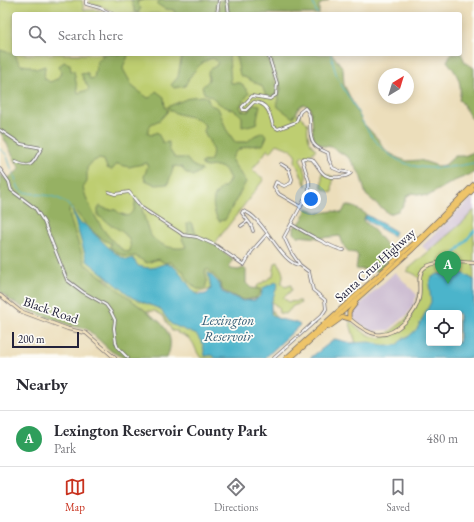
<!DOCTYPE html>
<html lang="en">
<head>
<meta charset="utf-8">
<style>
	body { margin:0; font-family:"EB Garamond",serif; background:#f2f2f3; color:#2b2b33 }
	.controls { position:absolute; right:12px; bottom:12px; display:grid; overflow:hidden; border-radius:4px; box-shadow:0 2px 10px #0003 }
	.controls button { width:36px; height:36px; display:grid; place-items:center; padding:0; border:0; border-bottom:1px solid #e1e1e2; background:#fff; color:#2b2b33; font:20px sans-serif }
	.compass { position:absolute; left:378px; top:68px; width:36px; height:36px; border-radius:50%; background:#fff; box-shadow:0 2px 10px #0003; rotate:38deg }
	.scale { position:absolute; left:12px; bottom:10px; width:67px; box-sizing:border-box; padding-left:4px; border:2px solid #22223b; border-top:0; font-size:11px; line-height:14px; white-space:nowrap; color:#22223b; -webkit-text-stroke:3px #fdfcf7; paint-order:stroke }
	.you { position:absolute; left:311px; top:199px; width:14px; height:14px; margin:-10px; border:3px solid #fff; border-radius:50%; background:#1a73e8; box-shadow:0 0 0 6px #1a73e833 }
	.badge { display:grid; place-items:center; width:26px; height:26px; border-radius:50%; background:#c8321e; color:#fff; font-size:13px; font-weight:700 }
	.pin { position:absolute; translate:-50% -33px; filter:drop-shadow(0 1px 2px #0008) }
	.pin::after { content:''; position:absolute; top:21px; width:14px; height:12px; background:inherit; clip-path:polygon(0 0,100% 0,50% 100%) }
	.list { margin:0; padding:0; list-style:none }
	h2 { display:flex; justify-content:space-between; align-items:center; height:52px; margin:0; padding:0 16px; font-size:17px }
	h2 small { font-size:13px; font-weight:400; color:#7c7c81 }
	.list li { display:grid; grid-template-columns:26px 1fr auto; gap:12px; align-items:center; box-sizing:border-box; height:56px; padding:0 16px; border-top:1px solid #e1e1e2 }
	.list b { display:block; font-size:15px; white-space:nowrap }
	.list p { margin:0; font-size:13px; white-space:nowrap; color:#7c7c81 }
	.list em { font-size:13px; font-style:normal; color:#7c7c81 }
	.icon { flex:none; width:22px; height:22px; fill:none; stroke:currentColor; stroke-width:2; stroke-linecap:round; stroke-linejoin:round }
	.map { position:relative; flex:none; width:474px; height:358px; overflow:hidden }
	.search { position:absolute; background:#fff; box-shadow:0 2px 10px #0003; left:12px; right:12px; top:12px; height:44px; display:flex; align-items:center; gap:10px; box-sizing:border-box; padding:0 14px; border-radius:4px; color:#7c7c81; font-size:15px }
	.sheet { height:108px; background:#fff }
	nav { display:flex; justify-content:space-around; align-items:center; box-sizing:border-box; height:56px; border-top:1px solid #e1e1e2; background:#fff; font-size:11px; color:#7c7c81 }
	nav a { display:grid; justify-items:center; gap:2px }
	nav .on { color:#c8321e }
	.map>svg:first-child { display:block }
	.industrial { fill:#cdbed2 }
	.green { fill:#bece71; stroke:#707856; fill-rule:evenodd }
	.forest { fill:#96b163; stroke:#5c6a4f }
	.water { fill:#4cb4cb; stroke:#376b83; fill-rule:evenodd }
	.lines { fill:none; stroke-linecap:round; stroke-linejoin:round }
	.stream { stroke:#4cb4cb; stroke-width:1 }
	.canal { stroke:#4cb4cb; stroke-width:2.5 }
	.street-casing { stroke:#696468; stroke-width:3.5 }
	.secondary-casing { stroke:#696468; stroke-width:4 }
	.highway-casing { stroke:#696468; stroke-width:5 }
	.street { stroke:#fff; stroke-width:2 }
	.secondary { stroke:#f8e7c3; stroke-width:2.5 }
	.highway { stroke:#eec469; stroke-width:3.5 }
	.labels { text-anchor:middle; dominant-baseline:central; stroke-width:3.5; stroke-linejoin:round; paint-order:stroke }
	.street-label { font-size:13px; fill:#22223b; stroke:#fdfcf7 }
	.water-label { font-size:14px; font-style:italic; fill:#335c75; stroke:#fdfcf7 }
</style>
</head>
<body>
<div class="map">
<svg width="474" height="358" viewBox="0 0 474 358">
	<rect width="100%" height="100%" fill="#fdfcf7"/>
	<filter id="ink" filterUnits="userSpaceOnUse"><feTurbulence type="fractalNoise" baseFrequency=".025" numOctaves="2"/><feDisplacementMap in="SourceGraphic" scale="8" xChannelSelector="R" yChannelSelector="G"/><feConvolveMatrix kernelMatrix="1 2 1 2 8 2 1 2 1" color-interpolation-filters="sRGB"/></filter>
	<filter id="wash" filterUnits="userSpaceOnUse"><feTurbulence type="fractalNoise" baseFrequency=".012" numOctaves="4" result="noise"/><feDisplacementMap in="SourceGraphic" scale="16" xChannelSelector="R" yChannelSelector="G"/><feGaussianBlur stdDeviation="0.9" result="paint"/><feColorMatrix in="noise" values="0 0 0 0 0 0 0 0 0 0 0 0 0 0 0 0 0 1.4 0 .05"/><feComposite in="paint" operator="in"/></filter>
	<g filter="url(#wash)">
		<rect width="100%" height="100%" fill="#ecdebb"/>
		<!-- industrial -->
		<path class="industrial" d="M471 198 474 201V224L438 261 422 246Z
			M395 272 417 295 413 305 407 315 389 330 372 331 355 320 351 313Z"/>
		<!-- green -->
		<path class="green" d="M0 0H82L84 10H99L107 14H14V54H270L280 89 279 95 297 113 298 116 299 115 308 124C307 133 308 144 316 149L309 157 302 156 300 159 306 173V186L295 161 296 154 292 150 277 144 270 153 268 149 252 170 264 179 215 243 233 260 222 275 257 291V286L273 276 275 263 278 262C281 270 286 275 281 283L285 287 291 285 292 290 283 298 289 302 300 301 301 303 293 306 286 314 279 313 278 307 267 298 248 299 231 289 214 288 191 295 193 301 254 305 267 302 276 318 253 358H201C191 345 198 340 177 333L178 331H172L163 316 155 311H146L115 288 107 279 87 271 20 170 0 106Z
			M89 0H228L230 14H117L99 5 89 4Z
			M322 172 333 177 332 193 322 188Z
			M474 210V358L360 357 349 320C358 329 368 337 381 338 390 331 403 324 410 314 415 308 425 286 419 278 416 274 410 272 406 271L463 222ZM429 313H459V343H429Z"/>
		<!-- forest -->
		<path class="forest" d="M131 0H144L137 2 138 5 141 8 138 13 135 12Z
			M160 0H217L215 14H175L174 10 165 9 157 4Z
			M221 0H226L227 14H219Z
			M228 0H329L319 5V14H229Z
			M0 50 15 54 18 61 21 65 30 66 36 69 45 66 44 78 50 82 57 79 61 73 59 66 64 62 70 64 71 71H74L78 93 84 91H87L89 89 81 74 87 73 90 79 94 78 97 61 102 58V54H128C128 60 123 63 123 69L133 87 148 98 151 97 156 91 164 97 165 107 168 111 160 120 151 124 147 133 151 135 157 132 163 143 169 142V149L175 158H186L192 165 202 170 193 176 185 172 182 167 174 166 168 184 156 185 145 180 144 177 148 165 147 163 129 167 117 164 112 170 107 168 104 160 98 159 92 162 87 168V182L83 188C89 209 107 242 127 252L130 251C133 236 120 230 109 224 105 221 103 218 98 216V209L100 206 106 209 116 210 119 213 128 216 134 210 136 197C142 201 141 207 143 213 149 231 147 238 166 246 171 248 181 249 186 247L182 239 188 232 187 224 190 221C195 229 196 240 208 239L233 260 229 266 231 269 238 270 244 268 246 270V283L251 288 260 289 261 292 256 298 243 300 223 291 219 281 208 269 205 271 207 281 205 289H197L189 282 183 271 170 262 165 263 158 259 147 263 135 256C123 258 119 254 110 247L111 243C99 241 80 218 73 208L71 207 69 209 70 218 85 264 160 322C171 335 173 342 167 358H124L111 351 87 329 69 325 26 309 10 300 0 291V173L6 180 20 169 0 131Z
			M460 51 465 62 474 68V120C466 115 466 105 459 100 463 82 457 74 447 61L451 54H460Z
			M182 54H267L277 90 275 95 270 97 266 96 262 86 240 75 236 56 232 54 229 57 231 83H241L249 93 240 106 241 110 248 112 253 104 260 105 256 124 242 127V117C235 109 232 110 223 106 215 102 215 97 204 93L202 87 209 80 208 73 210 69 216 66 218 62 213 58C201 60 190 75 185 86L174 88 171 85 178 77Z
			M269 54H332L343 68 344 85 363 123 378 139 386 151 398 158 407 161 420 160 438 166 445 165 455 156H464L474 152V173L454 181 428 196 412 193 407 196 403 206 398 211 389 214 366 195 360 174 349 158 332 147 323 146 315 141 313 136 312 118 310 108 304 104 300 106 293 118 278 107 277 102 281 89Z
			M204 96 207 97 210 105 216 107 219 110 226 129 235 142H247L254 136 263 132 267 136 263 145C253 145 238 146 233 156L232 161 246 182 225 220 219 221C211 209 210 192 226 186L230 179 225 169 217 166 206 167 202 165V162L210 161C217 150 208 141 204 131L205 127C201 113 176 119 167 107L191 97Z
			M346 205 354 207 366 214 363 221 371 227 395 255 378 271 356 269 358 256 356 253C344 253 344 245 340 236L320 238 297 236 294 233V227C301 223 305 217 306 208L319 213 333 211 342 213Z"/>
		<!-- water -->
		<path class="water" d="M72 210 80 223 84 224 108 247 119 256 127 260 133 258 138 266C142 267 146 268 150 268 157 268 162 263 168 264 182 268 187 288 198 295L206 294 211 289 208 272 218 282 222 292 243 301 256 300 261 295 263 288 276 282 278 284 271 303V314C279 322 291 319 300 325L265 358H216L212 355 205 356 203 345 197 335 171 324 160 309 133 298 87 261Z
			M367 215 395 231 393 236 364 219Z
			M463 273 474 280V358H310L335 339 351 343 370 342 386 346 397 345 404 337 407 338 417 329 431 302 429 284 432 277 438 274ZM429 313H459V343H429Z"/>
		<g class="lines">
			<!-- stream -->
			<path class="stream" d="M312 0 317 14
				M331 54C333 65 336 76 342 86 346 93 351 100 355 107 383 165 411 176 474 163
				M0 149 6 154 19 189 24 192C41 196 62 193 72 210"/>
			<!-- canal -->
			<path class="canal" d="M453 273 448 268 452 257 474 231"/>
		</g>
	</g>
	<g filter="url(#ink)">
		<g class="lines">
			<!-- street casing -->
			<g class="street-casing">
				<path id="street" d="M86 0V4L100 8 112 14
					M227 0 229 14
					M217 14 219 0
					M268 54 277 83 276 95 270 99 252 96 242 107 243 110H246L254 102C268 103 270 114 273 126L278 129 296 122 300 112 305 108C315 117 306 134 314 144 317 149 323 150 328 153L329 160 333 168 340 171 351 173C348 177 344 176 339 177 321 179 322 170 312 159L304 158 302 159 309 181V191L284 237 291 252 300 265 309 272 313 290 325 300 326 309 322 315 274 358
					M0 130 21 144 42 148
					M16 162C33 170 33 162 41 149
					M281 164 289 169 292 179 291 183 284 186 276 182 274 187 279 194 301 207
					M0 169 9 182 11 190 35 208 44 222 67 280 83 292 106 305 111 312 115 320 114 328 116 343 118 348 128 358
					M109 192 115 194 129 192 142 208 179 232 183 235 197 237 215 245 244 265 252 251 267 234
					M291 224C299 229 337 251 344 250
					M241 226 248 221
					M253 231 251 225 242 213 243 211C263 215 281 265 300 265"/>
			</g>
			<!-- secondary casing -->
			<g class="secondary-casing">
				<path id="secondary" d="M0 295 20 311 68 329 86 333 115 358
					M350 319C370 336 384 342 405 322 412 315 417 308 419 298 421 289 417 276 423 269 432 260 462 262 474 263"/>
			</g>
			<!-- highway casing -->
			<g class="highway-casing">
				<path id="highway" d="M349 318V312L356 303
					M329 327 343 317 350 319
					M286 358 423 235 474 184
					M291 358 412 250 474 189"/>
			</g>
			<!-- street -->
			<use href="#street" class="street"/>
			<!-- secondary -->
			<use href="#secondary" class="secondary"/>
			<!-- highway -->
			<use href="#highway" class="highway"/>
		</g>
	</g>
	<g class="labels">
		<!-- street labels -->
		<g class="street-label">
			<text transform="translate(375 265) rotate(-42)">Santa Cruz Highway</text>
			<text transform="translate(51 310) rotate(19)">Black Road</text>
		</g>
		<!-- water labels -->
		<g class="water-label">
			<text x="228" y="320">Lexington<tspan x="228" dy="16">Reservoir</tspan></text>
		</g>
	</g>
</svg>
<div class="controls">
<button><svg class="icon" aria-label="locate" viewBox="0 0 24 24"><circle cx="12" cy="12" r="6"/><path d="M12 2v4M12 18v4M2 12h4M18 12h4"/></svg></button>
</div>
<svg class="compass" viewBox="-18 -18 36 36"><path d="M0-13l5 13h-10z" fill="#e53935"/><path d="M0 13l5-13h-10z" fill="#7c7c81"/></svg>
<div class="scale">200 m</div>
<div class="you"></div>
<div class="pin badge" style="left:448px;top:284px;background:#2e9e5b">A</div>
<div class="search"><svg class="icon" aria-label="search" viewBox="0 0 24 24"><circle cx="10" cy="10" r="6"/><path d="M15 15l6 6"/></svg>Search here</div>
</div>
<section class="sheet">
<h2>Nearby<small></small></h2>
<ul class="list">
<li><span class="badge" style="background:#2e9e5b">A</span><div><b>Lexington Reservoir County Park</b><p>Park</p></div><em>480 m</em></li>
</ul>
</section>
<nav>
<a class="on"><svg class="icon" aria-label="map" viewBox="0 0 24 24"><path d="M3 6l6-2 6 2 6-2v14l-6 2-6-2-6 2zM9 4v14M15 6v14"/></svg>Map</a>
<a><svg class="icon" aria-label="directions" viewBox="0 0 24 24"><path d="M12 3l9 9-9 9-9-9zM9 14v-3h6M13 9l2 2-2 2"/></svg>Directions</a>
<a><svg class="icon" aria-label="saved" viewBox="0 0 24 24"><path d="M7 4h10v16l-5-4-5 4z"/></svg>Saved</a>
</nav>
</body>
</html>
